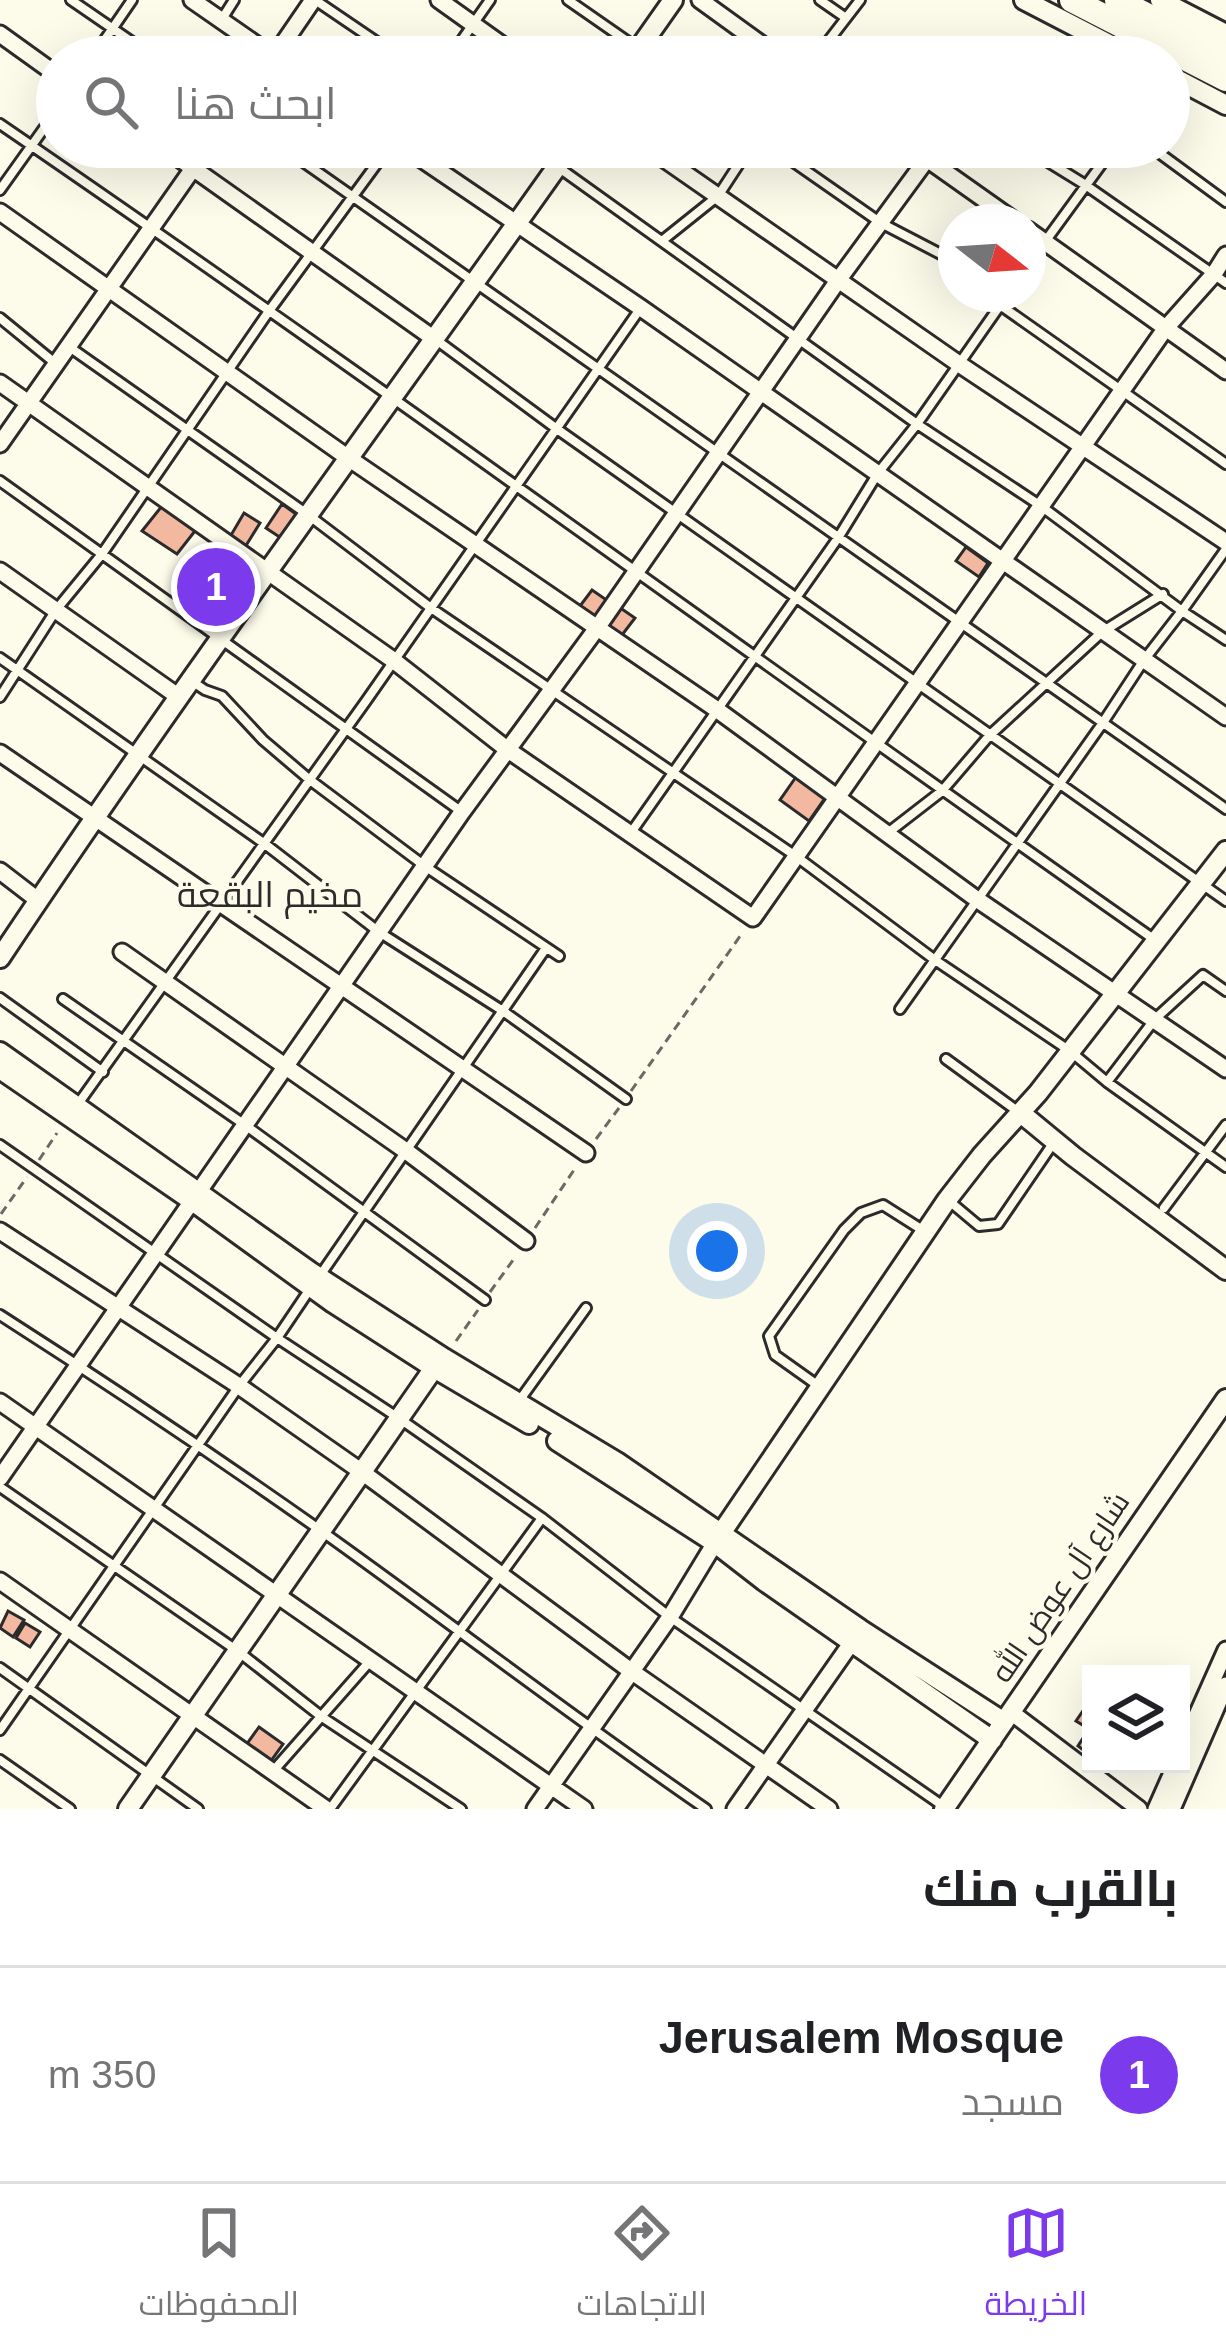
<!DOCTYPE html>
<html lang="ar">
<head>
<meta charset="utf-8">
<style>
	body { margin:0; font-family:Arial,Cairo,sans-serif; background:#f6f6f6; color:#202124; direction:rtl }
	.controls { position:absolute; right:36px; bottom:36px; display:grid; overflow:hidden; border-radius:0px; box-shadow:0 12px 48px #0002 }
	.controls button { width:108px; height:108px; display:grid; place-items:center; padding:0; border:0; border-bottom:3px solid #e0e0e0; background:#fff; color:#202124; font:60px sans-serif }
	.compass { position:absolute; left:938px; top:204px; width:108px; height:108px; border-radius:50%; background:#fff; box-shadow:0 12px 48px #0002; rotate:107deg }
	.you { position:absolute; left:717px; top:1251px; width:42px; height:42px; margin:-30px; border:9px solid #fff; border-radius:50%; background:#1a73e8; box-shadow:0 0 0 18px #1a73e833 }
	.badge { display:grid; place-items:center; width:78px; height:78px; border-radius:50%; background:#7c3aed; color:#fff; font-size:39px; font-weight:700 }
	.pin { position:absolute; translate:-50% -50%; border:6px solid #fff; box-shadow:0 3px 12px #0006 }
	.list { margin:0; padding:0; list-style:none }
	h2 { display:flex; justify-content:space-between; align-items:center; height:156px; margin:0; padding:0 48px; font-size:51px }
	h2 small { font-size:39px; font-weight:400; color:#757577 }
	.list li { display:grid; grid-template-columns:78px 1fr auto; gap:36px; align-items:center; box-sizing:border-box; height:216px; padding:0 48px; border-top:3px solid #e0e0e0 }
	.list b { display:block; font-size:45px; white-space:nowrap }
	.list p { margin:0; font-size:39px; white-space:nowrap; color:#757577 }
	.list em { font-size:39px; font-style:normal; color:#757577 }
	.icon { flex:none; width:66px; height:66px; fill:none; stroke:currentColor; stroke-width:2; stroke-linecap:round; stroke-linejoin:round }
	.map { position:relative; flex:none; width:1226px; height:1809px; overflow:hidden; direction:ltr }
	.search { position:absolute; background:#fff; box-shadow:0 12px 48px #0002; left:36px; right:36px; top:36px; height:132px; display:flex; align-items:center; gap:30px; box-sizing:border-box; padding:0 42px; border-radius:66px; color:#757577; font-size:45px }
	.sheet { height:372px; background:#fff }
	nav { display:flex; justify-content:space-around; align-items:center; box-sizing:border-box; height:168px; border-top:3px solid #e0e0e0; background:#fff; font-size:33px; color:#757577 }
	nav a { display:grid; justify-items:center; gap:6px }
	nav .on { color:#7c3aed }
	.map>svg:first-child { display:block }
	.building { fill:#f2b8a0; stroke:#2b2b2b; stroke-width:3 }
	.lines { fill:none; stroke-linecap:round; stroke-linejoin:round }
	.service-casing { stroke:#2b2b2b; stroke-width:14 }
	.minor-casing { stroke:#2b2b2b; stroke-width:21 }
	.tertiary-casing { stroke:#2b2b2b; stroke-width:24 }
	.trunk-casing { stroke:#2b2b2b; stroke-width:30 }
	.path { stroke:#6a6964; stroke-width:3; stroke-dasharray:9 6; stroke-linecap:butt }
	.service { stroke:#fdfbea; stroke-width:8 }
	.minor { stroke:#fdfbea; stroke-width:15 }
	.tertiary { stroke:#fdfbea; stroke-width:18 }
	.trunk { stroke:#fdfbea; stroke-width:24 }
	.labels { text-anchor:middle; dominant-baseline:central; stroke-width:9; stroke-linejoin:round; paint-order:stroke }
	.street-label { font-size:30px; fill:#2b2b2b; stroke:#fdfbea }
	.quarter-label { font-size:36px; fill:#2b2b2b; stroke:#fdfbea }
</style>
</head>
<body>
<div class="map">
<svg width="1226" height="1809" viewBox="0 0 1226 1809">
	<rect width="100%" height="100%" fill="#fdfbea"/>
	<!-- building -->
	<path class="building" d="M282 504 296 514 281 538 266 528Z
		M162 506 195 531 177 554 142 531Z
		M244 513 260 523 242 552 227 542Z
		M966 547 988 563 979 577 956 561Z
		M222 555 257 579 225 625 196 607 199 603 181 594 183 565 197 556Z
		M592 590 608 601 593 622 577 610Z
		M619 607 635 618 619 639 604 628Z
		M796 777 825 798 809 821 780 800Z
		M8 1611 24 1620 13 1637 0 1628Z
		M25 1623 40 1632 30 1647 16 1638Z
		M1091 1699V1730L1076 1721Z
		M259 1727 283 1744 268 1765 244 1748Z
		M1087 1732 1091 1734V1756L1078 1746Z"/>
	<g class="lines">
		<!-- service casing -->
		<g class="service-casing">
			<path id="service" d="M71 0 154 57
				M315 0 399 57
				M568 0 650 57
				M820 0 846 18
				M222 19 234 0
				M93 57 132 0
				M450 57 490 0
				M816 57 860 0
				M0 124C389 390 769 670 1155 940
				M282 147 1226 809
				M530 147 917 424 1041 506 1182 611 1226 640
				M772 147 881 223 956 262
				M1024 147 1084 184 1226 283
				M1151 147 1226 202
				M0 190 57 110
				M663 240 718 196 750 147
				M1028 265 1114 147
				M990 294 1000 305 1226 464
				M0 318 55 363
				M435 339 557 429 1226 901
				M68 346 307 514 431 608 797 857 935 960 1070 1051 1107 1082 1226 1167
				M0 481 462 812
				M0 658 265 844 379 932 503 1011 626 1099
				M193 682 205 690 222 696 263 740 310 780 426 867 559 956
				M0 697 56 610 102 554 269 311 389 147
				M889 832 942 791 989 736 1102 632 1163 594
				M630 834 838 538 878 473 917 424 1008 294
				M0 998 103 1072
				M63 999 245 1125 485 1300
				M900 1009 1102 724 1144 660 1182 611 1226 549
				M946 1059 1020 1113
				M1107 1082 1155 1019 1203 975 1226 991
				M78 1104 366 701 640 309
				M0 1145 277 1338 400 1419 542 1518 670 1617 946 1808
				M948 1200 979 1226 998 1224 1054 1142
				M1164 1208 1226 1125
				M319 1277 546 948
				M0 1315C108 1384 215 1456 320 1530 449 1622 575 1719 706 1809
				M820 1387 775 1355 769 1336 844 1230 861 1213 883 1205 924 1231
				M519 1401 586 1308
				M0 1487 239 1652 322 1717 461 1809
				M0 1668 198 1809
				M0 1730 239 1386 277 1338 310 1289
				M0 1760 70 1809
				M274 1770 371 1660
				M330 1809 542 1518"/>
		</g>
		<!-- minor casing -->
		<g class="minor-casing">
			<path id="minor" d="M192 0 274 57
				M439 0 519 57
				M700 0 779 57
				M0 34 57 75
				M274 57 313 0
				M163 147 433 338
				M404 147 641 308 1226 717
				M647 147 959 364 1226 542
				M910 147 1016 222
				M0 212 347 457 716 709 975 898 1226 1069
				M1028 230 1226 371
				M0 383 393 660 508 750 753 918 1165 329 1214 274 1226 255
				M0 444 208 147
				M0 571 179 697
				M0 753 586 1153
				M0 871 39 901
				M122 952 406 1151 526 1241
				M0 1231 239 1386 362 1472 631 1671 829 1809
				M0 1402 584 1809
				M0 1478 462 812 597 628 839 279 927 159
				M0 1581 326 1809
				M1011 1712 1139 1809
				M1181 1751 1226 1650
				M535 1809 670 1617 721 1533
				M735 1809 852 1642
				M1156 1809 1176 1764
				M1172 1809 1226 1685"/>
		</g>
		<!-- tertiary casing -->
		<g class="tertiary-casing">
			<path id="tertiary" d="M1024 0 1134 57
				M1160 0 1226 34
				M633 57 673 0
				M1169 75 1226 105
				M0 958C183 683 380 417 571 147
				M0 1052 311 1272 444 1358 617 1462 860 1629 1004 1722
				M0 1069 191 1200 333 1303 434 1368 529 1424
				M1022 1114 1073 1156 1226 1270
				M557 1441 715 1543 764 1581 992 1740
				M722 1532 947 1200 982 1155 1038 1093 1226 851
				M128 1809 434 1368
				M944 1809 1226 1399"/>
		</g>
		<!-- trunk casing -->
		<g class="trunk-casing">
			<path id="trunk" d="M1072 0 1226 79
				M1117 0 1226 56"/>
		</g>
		<!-- path -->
		<path class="path" d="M631 1091 743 932
			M596 1139 619 1108
			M39 1160 57 1133
			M1 1214 27 1177
			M535 1228 576 1167
			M490 1292 516 1256
			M456 1341 478 1310"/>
		<!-- service -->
		<use href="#service" class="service"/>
		<!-- minor -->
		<use href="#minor" class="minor"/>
		<!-- tertiary -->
		<use href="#tertiary" class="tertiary"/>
		<!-- trunk -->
		<use href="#trunk" class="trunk"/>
	</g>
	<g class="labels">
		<!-- street labels -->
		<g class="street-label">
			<text transform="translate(1060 1587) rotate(-56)">شارع آل عوض الله</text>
		</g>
		<!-- quarter labels -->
		<g class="quarter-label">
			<text x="270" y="894">مخيم البقعة</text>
		</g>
	</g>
</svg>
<div class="controls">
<button><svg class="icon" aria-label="layers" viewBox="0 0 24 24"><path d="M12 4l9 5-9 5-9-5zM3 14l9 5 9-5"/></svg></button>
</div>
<svg class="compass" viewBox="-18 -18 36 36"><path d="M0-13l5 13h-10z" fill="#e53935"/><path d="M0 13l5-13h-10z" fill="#757577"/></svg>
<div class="you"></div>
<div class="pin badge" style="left:216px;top:587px">1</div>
<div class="search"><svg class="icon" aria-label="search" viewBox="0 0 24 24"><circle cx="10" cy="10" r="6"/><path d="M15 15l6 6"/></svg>ابحث هنا</div>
</div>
<section class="sheet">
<h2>بالقرب منك<small></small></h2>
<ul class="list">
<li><span class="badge">1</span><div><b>Jerusalem Mosque</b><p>مسجد</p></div><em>350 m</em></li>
</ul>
</section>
<nav>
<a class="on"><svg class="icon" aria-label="map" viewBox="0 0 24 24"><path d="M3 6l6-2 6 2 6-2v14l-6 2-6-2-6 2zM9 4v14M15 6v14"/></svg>الخريطة</a>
<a><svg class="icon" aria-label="directions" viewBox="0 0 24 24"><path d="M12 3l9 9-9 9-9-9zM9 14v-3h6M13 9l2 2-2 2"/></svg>الاتجاهات</a>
<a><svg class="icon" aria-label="saved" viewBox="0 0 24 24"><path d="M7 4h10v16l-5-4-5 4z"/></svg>المحفوظات</a>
</nav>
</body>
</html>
